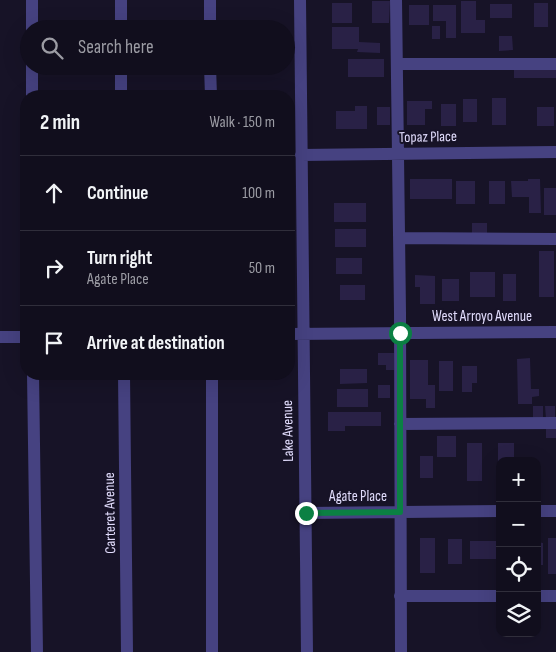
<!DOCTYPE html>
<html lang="en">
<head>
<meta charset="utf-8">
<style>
	body { margin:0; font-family:"Sofia Sans Condensed",sans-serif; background:#1a1726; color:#f1f3f6 }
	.controls { position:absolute; right:15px; bottom:15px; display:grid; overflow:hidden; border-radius:10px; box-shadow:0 5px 20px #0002 }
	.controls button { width:45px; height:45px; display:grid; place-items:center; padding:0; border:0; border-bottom:1px solid #302e3b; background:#110e1d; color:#f1f3f6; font:25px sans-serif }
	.stop { position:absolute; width:15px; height:15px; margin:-11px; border:4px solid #0b8043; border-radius:50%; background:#fff }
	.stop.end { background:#0b8043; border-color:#fff; box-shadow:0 1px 5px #0008 }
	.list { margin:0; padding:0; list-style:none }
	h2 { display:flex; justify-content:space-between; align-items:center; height:65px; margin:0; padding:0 20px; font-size:21px }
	h2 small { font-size:16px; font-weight:400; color:#9c9ca4 }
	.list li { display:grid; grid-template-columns:32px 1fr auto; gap:15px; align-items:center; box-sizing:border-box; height:75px; padding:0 20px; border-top:1px solid #302e3b }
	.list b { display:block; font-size:19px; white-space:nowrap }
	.list p { margin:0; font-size:16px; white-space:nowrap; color:#9c9ca4 }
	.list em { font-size:16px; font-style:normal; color:#9c9ca4 }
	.icon { flex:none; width:28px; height:28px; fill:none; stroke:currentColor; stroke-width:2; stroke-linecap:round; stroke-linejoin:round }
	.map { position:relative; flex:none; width:556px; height:652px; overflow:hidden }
	.search { position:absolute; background:#110e1d; box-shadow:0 5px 20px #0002; left:20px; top:20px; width:275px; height:55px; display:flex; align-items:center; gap:12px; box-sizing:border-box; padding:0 18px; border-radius:28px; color:#9c9ca4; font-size:19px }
	.panel { position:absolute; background:#110e1d; box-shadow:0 5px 20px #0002; left:20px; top:90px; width:275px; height:290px; border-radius:20px }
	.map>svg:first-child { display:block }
	.building { fill:#292146 }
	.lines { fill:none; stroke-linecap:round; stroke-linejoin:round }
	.minor { stroke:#464281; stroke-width:12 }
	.route { stroke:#0b8043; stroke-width:6 }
	.labels { text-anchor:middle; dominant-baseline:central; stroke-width:4; stroke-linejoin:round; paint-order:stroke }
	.street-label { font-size:15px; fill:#e1dcfc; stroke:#171327 }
</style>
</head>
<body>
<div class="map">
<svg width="556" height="652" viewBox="0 0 556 652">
	<rect width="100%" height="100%" fill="#171327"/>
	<!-- building -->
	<path class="building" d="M372 1H390L389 23H372Z
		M461 1H476V20H485V33H461Z
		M332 3H352V23H332Z
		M534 3H548V27H534Z
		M490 4H512V18H490Z
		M409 5H429V25H409Z
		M433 5H456V38H446V21H433Z
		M432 26H440V39H432Z
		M332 27H359V42L380 43V53L357 52 358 49H332Z
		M499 36H512L513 50 499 51Z
		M348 59H384V77H348Z
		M514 68H556V78H514Z
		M492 98H506V125H492Z
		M463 99H477V122H463Z
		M407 101H432V109H425V125H407Z
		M441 104H456V126H441Z
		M355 106H367V129H336V111H355Z
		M377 107H390V125H377Z
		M537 107H554V126H537Z
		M410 179H452V199H410Z
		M528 179H540L541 213H529V197H512L511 181H528Z
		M456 181H475V204H456Z
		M489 181H505V204H489Z
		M544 188H556V215H544Z
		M334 203H366V222H334Z
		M472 223H487V235H472Z
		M335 229H366V247H335Z
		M539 251H554V297H539Z
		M336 258H362V274H336Z
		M470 272H495V297H470Z
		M503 274H516V301H503Z
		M415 275 435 276V304H420V287H415Z
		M442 279H459V301H442Z
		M340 285H365V300H340Z
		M378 353H394V370H386V365H378Z
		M530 358 531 389H539V396L532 397V404H518L517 359Z
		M410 360H428V385H435V408H426V399H410Z
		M439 361H453V391H439Z
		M462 366H477V383H472V392H462Z
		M340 369H367V383L340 384Z
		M378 385H390V398H378Z
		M337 389H368V407H337Z
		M533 406H543V418H533Z
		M545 406H555V419H546Z
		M328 412H381V426H345V431H328Z
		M546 428H556V438H546Z
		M437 436H456V457H437Z
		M467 443H482V481H467Z
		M498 443H514V461H500V481H498Z
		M420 456H433V478H420Z
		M537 467H541V481H537Z
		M420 538H435V573H420Z
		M548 538H556V574H548Z
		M448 539H462V564H448Z
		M470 541H496V559H470Z
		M537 542 543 543V565H537Z"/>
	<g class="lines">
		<!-- minor -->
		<path class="minor" d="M32 0V29
			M121 0V29
			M210 0V29
			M300 0 307 652
			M396 0 400 312 401 652
			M397 64H556
			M32 66V96
			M121 66V96
			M210 66 211 96
			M301 155 556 152
			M399 238 556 239
			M289 334 556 332
			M0 337H26
			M33 374 37 652
			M124 374 127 652
			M400 424 556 423
			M537 511H556
			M306 513 500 511
			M400 596H500
			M537 596H556
			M212 652V374"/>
	</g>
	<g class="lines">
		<!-- route -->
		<path class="route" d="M306 513 400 512V333"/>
	</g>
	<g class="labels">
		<!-- street labels -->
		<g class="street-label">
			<text transform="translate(428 137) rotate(-1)">Topaz Place</text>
			<text x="482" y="316">West Arroyo Avenue</text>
			<text transform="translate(288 431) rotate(-91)">Lake Avenue</text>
			<text x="358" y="496">Agate Place</text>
			<text transform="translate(110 513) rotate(-91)">Carteret Avenue</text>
		</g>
	</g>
</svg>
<div class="controls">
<button>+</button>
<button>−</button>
<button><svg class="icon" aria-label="locate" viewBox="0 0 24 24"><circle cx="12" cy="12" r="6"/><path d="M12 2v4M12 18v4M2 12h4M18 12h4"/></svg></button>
<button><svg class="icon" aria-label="layers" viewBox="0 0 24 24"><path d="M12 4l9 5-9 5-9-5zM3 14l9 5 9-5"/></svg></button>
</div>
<div class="stop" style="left:400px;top:333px"></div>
<div class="stop end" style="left:306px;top:513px"></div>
<div class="search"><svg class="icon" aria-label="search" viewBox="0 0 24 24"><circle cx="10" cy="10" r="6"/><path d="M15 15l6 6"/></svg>Search here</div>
<section class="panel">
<h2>2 min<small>Walk · 150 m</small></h2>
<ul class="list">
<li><svg class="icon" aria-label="ahead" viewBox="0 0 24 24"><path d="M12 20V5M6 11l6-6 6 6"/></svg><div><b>Continue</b></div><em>100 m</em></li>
<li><svg class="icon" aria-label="right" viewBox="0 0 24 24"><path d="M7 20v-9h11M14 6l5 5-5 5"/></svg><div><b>Turn right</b><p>Agate Place</p></div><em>50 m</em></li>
<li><svg class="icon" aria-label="arrive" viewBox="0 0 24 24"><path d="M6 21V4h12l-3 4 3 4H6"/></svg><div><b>Arrive at destination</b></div></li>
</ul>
</section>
</div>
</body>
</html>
